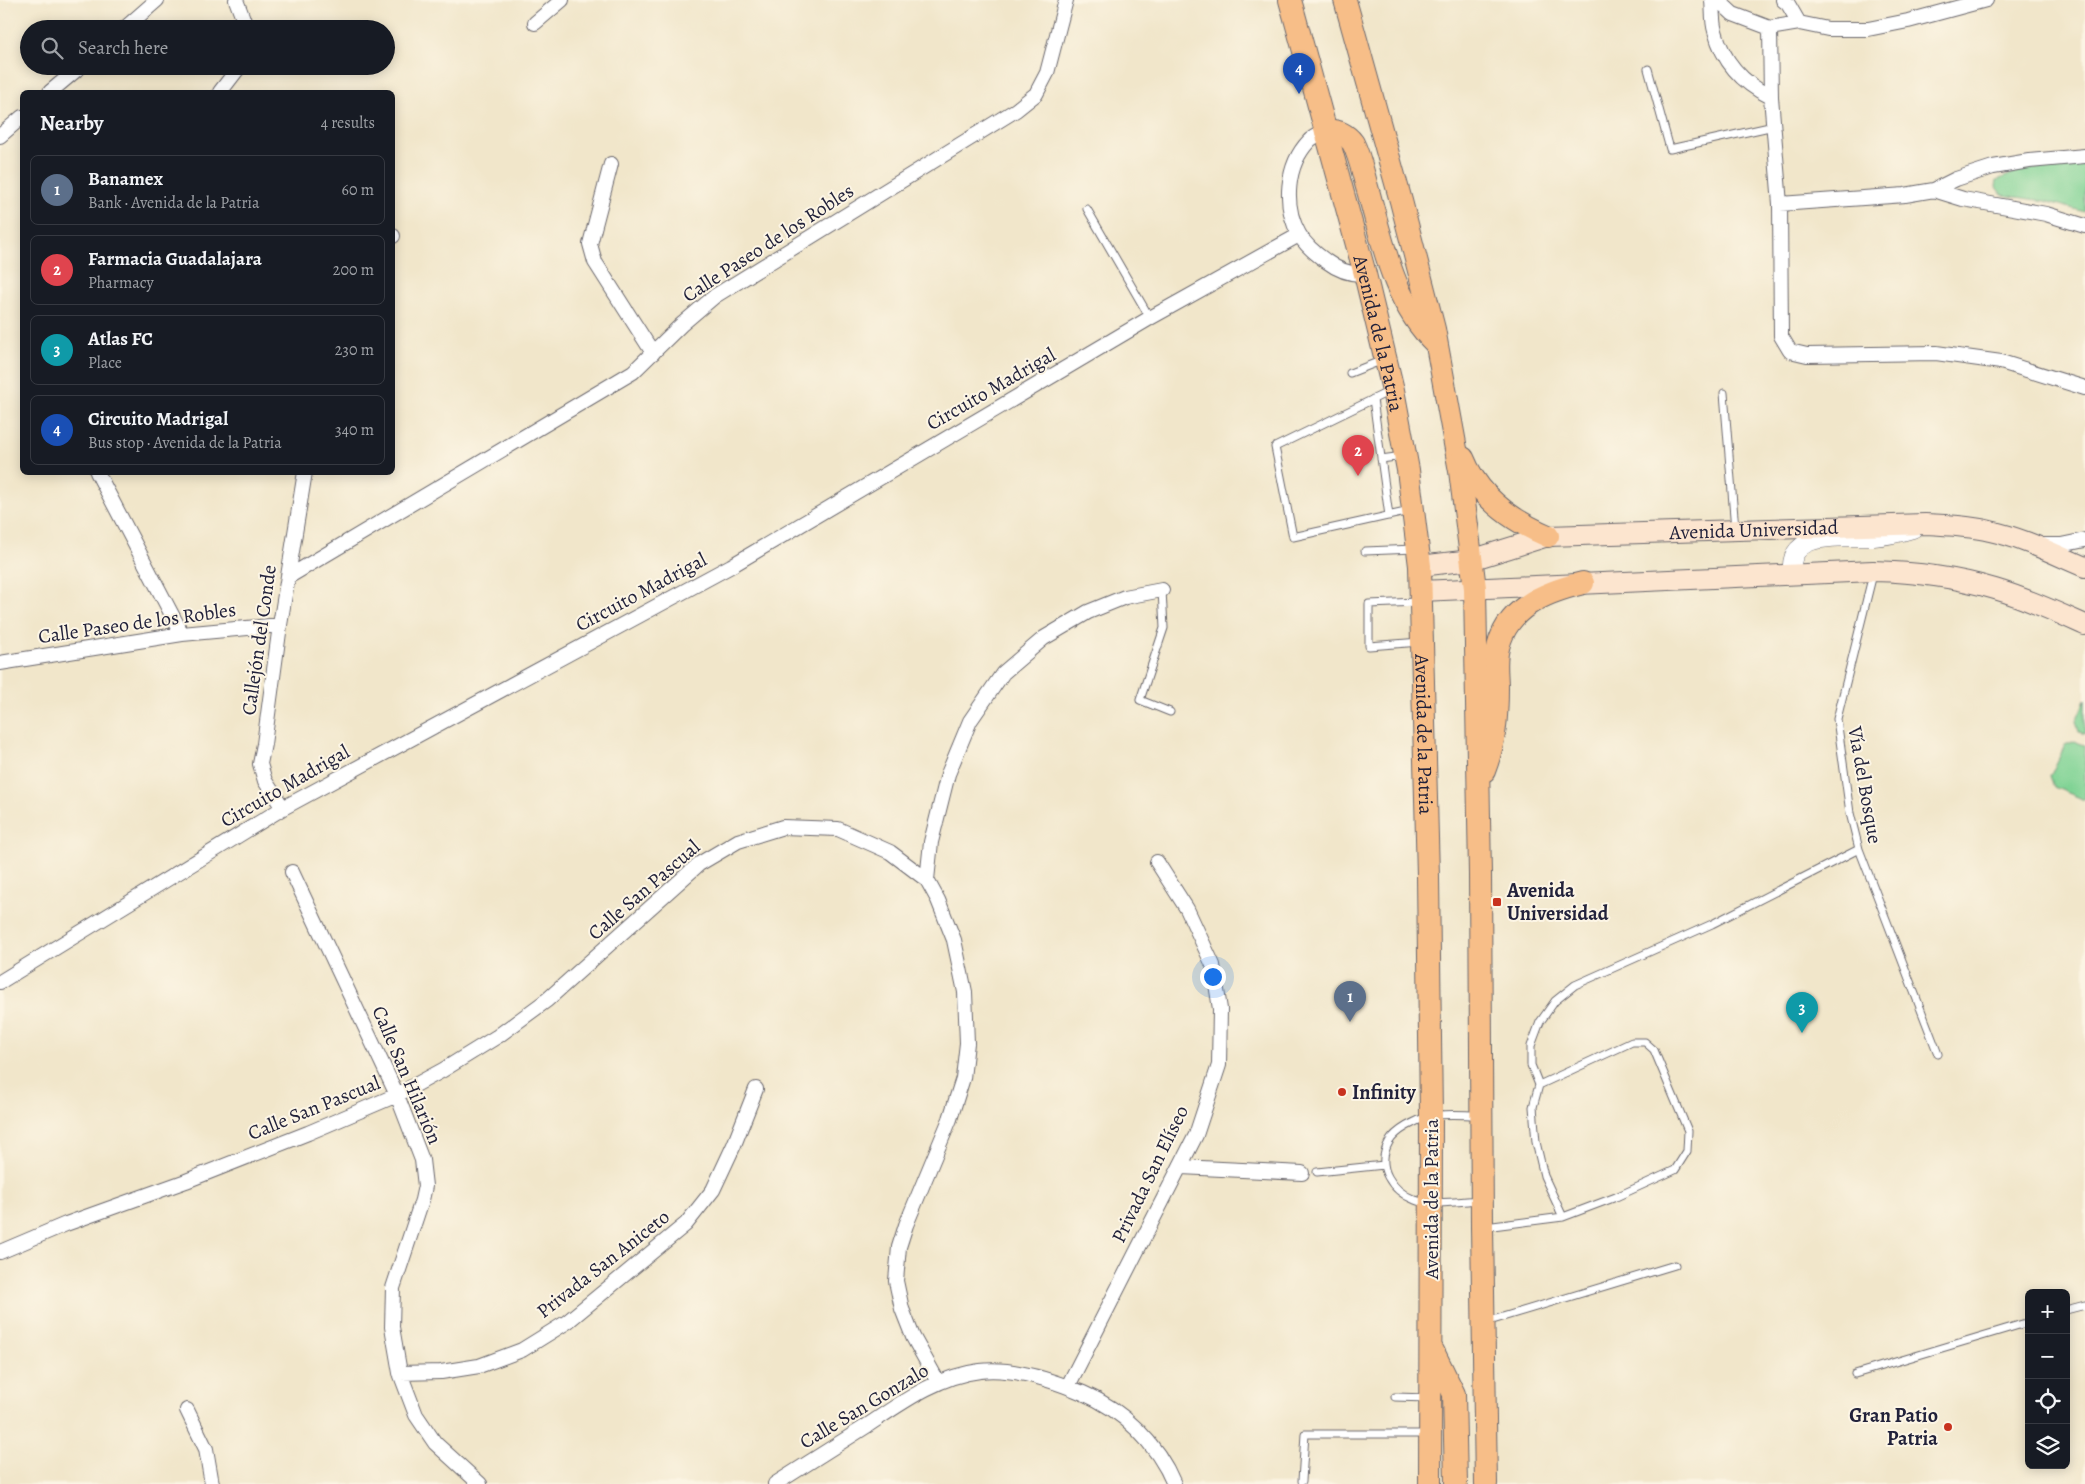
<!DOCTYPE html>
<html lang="en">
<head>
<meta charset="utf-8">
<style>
	body { margin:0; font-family:Alegreya,serif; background:#20242c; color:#f1f3f6 }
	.controls { position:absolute; right:15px; bottom:15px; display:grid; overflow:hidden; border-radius:8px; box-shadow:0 2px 12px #0003 }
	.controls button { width:45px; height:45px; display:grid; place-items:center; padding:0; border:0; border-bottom:1px solid #363941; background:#171b24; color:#f1f3f6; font:25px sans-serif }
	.you { position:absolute; left:1212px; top:976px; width:18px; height:18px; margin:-12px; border:4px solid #fff; border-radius:50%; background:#1a73e8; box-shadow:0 0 0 8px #1a73e833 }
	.badge { display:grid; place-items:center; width:32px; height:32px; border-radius:50%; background:#c8321e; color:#fff; font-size:16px; font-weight:700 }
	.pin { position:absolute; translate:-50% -41px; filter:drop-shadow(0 1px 2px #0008) }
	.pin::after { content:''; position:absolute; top:26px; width:18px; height:15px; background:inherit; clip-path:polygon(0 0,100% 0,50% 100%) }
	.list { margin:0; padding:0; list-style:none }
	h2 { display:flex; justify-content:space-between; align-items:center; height:65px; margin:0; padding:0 20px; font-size:21px }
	h2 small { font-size:16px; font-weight:400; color:#9ea1a6 }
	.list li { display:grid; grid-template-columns:32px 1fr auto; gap:15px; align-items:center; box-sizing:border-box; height:70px; margin:0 10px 10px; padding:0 10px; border:1px solid #363941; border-radius:8px }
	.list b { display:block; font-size:19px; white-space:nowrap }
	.list p { margin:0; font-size:16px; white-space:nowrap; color:#9ea1a6 }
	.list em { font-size:16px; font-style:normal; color:#9ea1a6 }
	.icon { flex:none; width:28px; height:28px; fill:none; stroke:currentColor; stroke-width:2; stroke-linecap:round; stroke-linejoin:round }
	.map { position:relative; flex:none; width:2085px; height:1484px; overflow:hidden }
	.search { position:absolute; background:#171b24; box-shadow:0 2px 12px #0003; left:20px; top:20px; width:375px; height:55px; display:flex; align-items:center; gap:12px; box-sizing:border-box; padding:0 18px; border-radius:28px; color:#9ea1a6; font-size:19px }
	.panel { position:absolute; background:#171b24; box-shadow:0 2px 12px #0003; left:20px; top:90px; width:375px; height:385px; border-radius:8px }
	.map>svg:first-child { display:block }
	.green { fill:#80d394; stroke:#517a68 }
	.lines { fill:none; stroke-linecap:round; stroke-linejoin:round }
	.service-casing { stroke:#6a676d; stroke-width:9 }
	.minor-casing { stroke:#6a676d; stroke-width:16 }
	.tertiary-casing { stroke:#6a676d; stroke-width:19 }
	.secondary-casing { stroke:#6a676d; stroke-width:22 }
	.primary-casing { stroke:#6a676d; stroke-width:24 }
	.service { stroke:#fff; stroke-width:7 }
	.minor { stroke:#fff; stroke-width:14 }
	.tertiary { stroke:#fff; stroke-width:18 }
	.secondary { stroke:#fce5cf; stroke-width:20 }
	.primary { stroke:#f7be88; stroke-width:22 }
	.poi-dot { fill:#c8321e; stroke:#fcf5e5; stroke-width:2 }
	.labels { text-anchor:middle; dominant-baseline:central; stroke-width:4; stroke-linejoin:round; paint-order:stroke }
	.street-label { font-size:20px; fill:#22223b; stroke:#fcf5e5 }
	.poi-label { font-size:20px; font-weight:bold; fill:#22223b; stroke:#fcf5e5; text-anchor:start }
</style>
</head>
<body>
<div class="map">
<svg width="2085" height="1484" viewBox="0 0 2085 1484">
	<rect width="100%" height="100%" fill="#fcf5e5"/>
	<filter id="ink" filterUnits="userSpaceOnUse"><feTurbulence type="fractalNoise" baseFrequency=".02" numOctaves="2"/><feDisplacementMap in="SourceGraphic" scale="10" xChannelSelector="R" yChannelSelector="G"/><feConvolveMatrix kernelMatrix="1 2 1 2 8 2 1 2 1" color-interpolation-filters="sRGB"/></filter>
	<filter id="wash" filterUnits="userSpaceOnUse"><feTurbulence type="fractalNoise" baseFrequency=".0096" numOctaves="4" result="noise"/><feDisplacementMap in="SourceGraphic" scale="20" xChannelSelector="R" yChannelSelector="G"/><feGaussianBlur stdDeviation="1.12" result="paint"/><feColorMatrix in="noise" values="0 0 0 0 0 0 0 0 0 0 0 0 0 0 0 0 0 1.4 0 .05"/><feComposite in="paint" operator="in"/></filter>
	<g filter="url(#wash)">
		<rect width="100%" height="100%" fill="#f1e6ca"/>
		<!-- green -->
		<path class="green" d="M2085 162V212L2045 201 2002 195 1996 187 1997 180 2022 170Z
			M2085 700V734L2079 732 2076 721Z
			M2075 741 2085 746V800L2054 787 2050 777 2065 745Z"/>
	</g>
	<g filter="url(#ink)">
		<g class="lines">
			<!-- service casing -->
			<g class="service-casing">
				<path id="service" d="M1648 69 1670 149 1774 126
					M1087 209 1150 318
					M1350 373 1383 360
					M1390 391 1275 447 1293 537 1410 511
					M1724 393 1735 529
					M1373 399 1389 516
					M1381 459 1403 456
					M1365 551 1415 549
					M1873 574 1837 719 1850 813 1859 849 1938 1054
					M1162 590 1164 628 1140 700 1170 712
					M1418 602 1369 604V646L1420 642
					M1539 1085 1531 1065V1046L1540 1022 1555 1001 1575 985 1712 924 1859 849
					M1317 1172 1384 1165
					M1479 1200C1463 1201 1429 1206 1415 1200 1392 1191 1375 1167 1389 1142 1396 1130 1416 1120 1430 1116 1445 1113 1464 1115 1480 1115
					M1485 1227 1563 1217 1616 1197 1675 1170 1687 1151 1688 1131 1654 1050 1645 1042H1632L1539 1085 1533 1107 1536 1142 1544 1176 1563 1217
					M2066 1310 2085 1305
					M1486 1322 1675 1265
					M1855 1374 2029 1322
					M1395 1397 1428 1398
					M1302 1481 1305 1434H1428"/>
			</g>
			<!-- minor casing -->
			<g class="minor-casing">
				<path id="minor" d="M236 0 247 29
					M1712 0C1713 10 1712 22 1715 31 1723 62 1742 83 1771 97
					M1718 0 1733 14 1770 28 1799 23 1828 29H1868L1908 21 1986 0
					M1783 0 1788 4 1799 23
					M535 23 562 0
					M1770 28 1771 97 1780 204 1781 336 1790 351 1807 355 1936 353 2001 362 2085 388
					M124 29 157 0
					M50 92 81 66
					M220 92 240 66
					M1326 131C1321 134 1313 136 1309 141 1286 165 1283 206 1299 234 1305 245 1316 254 1326 261 1338 270 1351 275 1365 274
					M0 136 22 117
					M611 164 590 244 595 262 653 353
					M1934 190 1963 199 2046 214 2085 226
					M1780 204 1905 195 1934 190 1956 179 1993 167 2029 161 2085 156
					M392 236H393
					M97 472 182 634
					M2041 545H2061L2085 540
					M288 577 633 372 681 325 715 296 1016 110 1036 94 1047 73 1066 0
					M0 663 182 634 280 625
					M283 808 265 781 260 764 264 744 280 625 305 472
					M292 872 397 1095 422 1160 425 1186 422 1200 393 1288 392 1327 400 1373 416 1415 435 1443 480 1484
					M927 880 931 842 948 774 970 721 1003 673 1044 638 1088 612 1125 597 1162 590
					M0 982 283 808 731 566 1150 318 1299 235
					M1181 1167 1302 1173
					M0 1252 66 1224 186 1181 308 1133 397 1095 443 1070 498 1036 547 1000 699 864 738 841 783 827 838 829 890 852 927 880 938 900 954 940 965 992 967 1043 963 1078 950 1119 906 1225 899 1247 896 1281 902 1309 913 1337 938 1382
					M400 1373 441 1372 479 1366 522 1350 567 1322 686 1224 713 1190 734 1145 756 1089
					M1068 1386 1196 1135 1219 1065 1220 1009 1213 965 1187 909 1157 862
					M187 1410 206 1449 212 1484
					M775 1484C805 1465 835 1446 865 1427 900 1404 937 1376 980 1371 1013 1367 1052 1380 1083 1393 1123 1410 1157 1443 1174 1484"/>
			</g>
			<!-- tertiary casing -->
			<g class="tertiary-casing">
				<path id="tertiary" d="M1792 574C1787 528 1845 539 1874 537 1888 536 1900 533 1913 529"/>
			</g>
			<!-- secondary casing -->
			<g class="secondary-casing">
				<g id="secondary">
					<path id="s1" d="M1420 566 1471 560 1548 536 1925 524C1947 525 1969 526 1990 531 2023 538 2054 554 2085 567"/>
					<path d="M1421 591 1873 571C1915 572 1955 577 1995 589 2026 598 2056 612 2085 625"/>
				</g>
			</g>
			<!-- primary casing -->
			<g class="primary-casing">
				<g id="primary">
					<path id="s2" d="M1290 0 1365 274 1393 390 1408 470 1420 566 1428 876 1431 1116 1430 1484"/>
					<path d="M1345 0 1401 201 1434 329 1460 471 1475 588 1480 875 1482 1227 1486 1484"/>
					<path d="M1326 131C1338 130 1346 134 1353 143 1360 157 1363 173 1367 187 1383 243 1393 302 1436 344"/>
					<path d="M1463 458C1478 496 1510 520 1548 536"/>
					<path d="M1484 771C1495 743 1497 716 1497 688 1497 677 1495 664 1497 653 1504 608 1545 592 1583 583"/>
					<path d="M1433 1351 1454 1394 1456 1484"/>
				</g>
			</g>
			<!-- service -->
			<use href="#service" class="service"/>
			<!-- minor -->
			<use href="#minor" class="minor"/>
			<!-- tertiary -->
			<use href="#tertiary" class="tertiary"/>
			<!-- secondary -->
			<use href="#secondary" class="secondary"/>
			<!-- primary -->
			<use href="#primary" class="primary"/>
		</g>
	</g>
	<!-- markers -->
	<g class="poi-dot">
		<rect x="1492" y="897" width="10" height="10" rx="2.5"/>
		<circle cx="1342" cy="1092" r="5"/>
		<circle cx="1948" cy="1427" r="5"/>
	</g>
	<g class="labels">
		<!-- street labels -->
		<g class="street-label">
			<text transform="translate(768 243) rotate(-33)">Calle Paseo de los Robles</text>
			<text stroke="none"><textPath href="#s2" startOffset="345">Avenida de la Patria</textPath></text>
			<text transform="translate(991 389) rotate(-30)">Circuito Madrigal</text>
			<text stroke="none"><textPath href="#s1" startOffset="338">Avenida Universidad</textPath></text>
			<text transform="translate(641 592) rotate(-28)">Circuito Madrigal</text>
			<text transform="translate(137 623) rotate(-8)">Calle Paseo de los Robles</text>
			<text transform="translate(259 640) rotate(-82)">Callejón del Conde</text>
			<text stroke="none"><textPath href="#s2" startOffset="750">Avenida de la Patria</textPath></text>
			<text transform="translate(1865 785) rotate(80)">Vía del Bosque</text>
			<text transform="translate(285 786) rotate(-30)">Circuito Madrigal</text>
			<text transform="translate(644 890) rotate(-41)">Calle San Pascual</text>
			<text transform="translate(407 1075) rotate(67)">Calle San Hilarión</text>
			<text transform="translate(314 1108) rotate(-22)">Calle San Pascual</text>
			<text transform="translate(1150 1174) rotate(-64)">Privada San Elíseo</text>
			<text transform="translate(1431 1199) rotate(-90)">Avenida de la Patria</text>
			<text transform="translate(603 1264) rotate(-38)">Privada San Aniceto</text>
			<text transform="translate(864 1406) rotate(-31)">Calle San Gonzalo</text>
		</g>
		<!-- poi labels -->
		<g class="poi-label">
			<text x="1507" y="890">Avenida<tspan x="1507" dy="23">Universidad</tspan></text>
			<text x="1352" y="1092">Infinity</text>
			<text x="1938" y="1415" text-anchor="end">Gran Patio<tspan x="1938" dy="23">Patria</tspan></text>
		</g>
	</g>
</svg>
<div class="controls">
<button>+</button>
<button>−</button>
<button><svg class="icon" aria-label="locate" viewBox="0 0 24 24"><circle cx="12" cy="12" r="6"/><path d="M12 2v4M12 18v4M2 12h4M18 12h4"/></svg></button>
<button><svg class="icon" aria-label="layers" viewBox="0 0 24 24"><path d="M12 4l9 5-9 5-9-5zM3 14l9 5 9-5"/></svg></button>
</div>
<div class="you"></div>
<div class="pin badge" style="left:1350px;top:1022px;background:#5c6f8a">1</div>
<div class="pin badge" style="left:1358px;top:476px;background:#e0444e">2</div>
<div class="pin badge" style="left:1802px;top:1033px;background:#0f9aa8">3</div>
<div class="pin badge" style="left:1299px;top:94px;background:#1a4fb4">4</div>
<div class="search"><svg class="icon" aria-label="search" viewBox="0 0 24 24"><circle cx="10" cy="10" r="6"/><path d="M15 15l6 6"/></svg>Search here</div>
<section class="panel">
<h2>Nearby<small>4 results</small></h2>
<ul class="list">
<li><span class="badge" style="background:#5c6f8a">1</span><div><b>Banamex</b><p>Bank · Avenida de la Patria</p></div><em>60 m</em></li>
<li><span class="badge" style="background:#e0444e">2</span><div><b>Farmacia Guadalajara</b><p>Pharmacy</p></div><em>200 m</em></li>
<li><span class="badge" style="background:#0f9aa8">3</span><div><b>Atlas FC</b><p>Place</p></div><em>230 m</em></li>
<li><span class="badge" style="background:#1a4fb4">4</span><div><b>Circuito Madrigal</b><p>Bus stop · Avenida de la Patria</p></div><em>340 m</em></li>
</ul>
</section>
</div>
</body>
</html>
